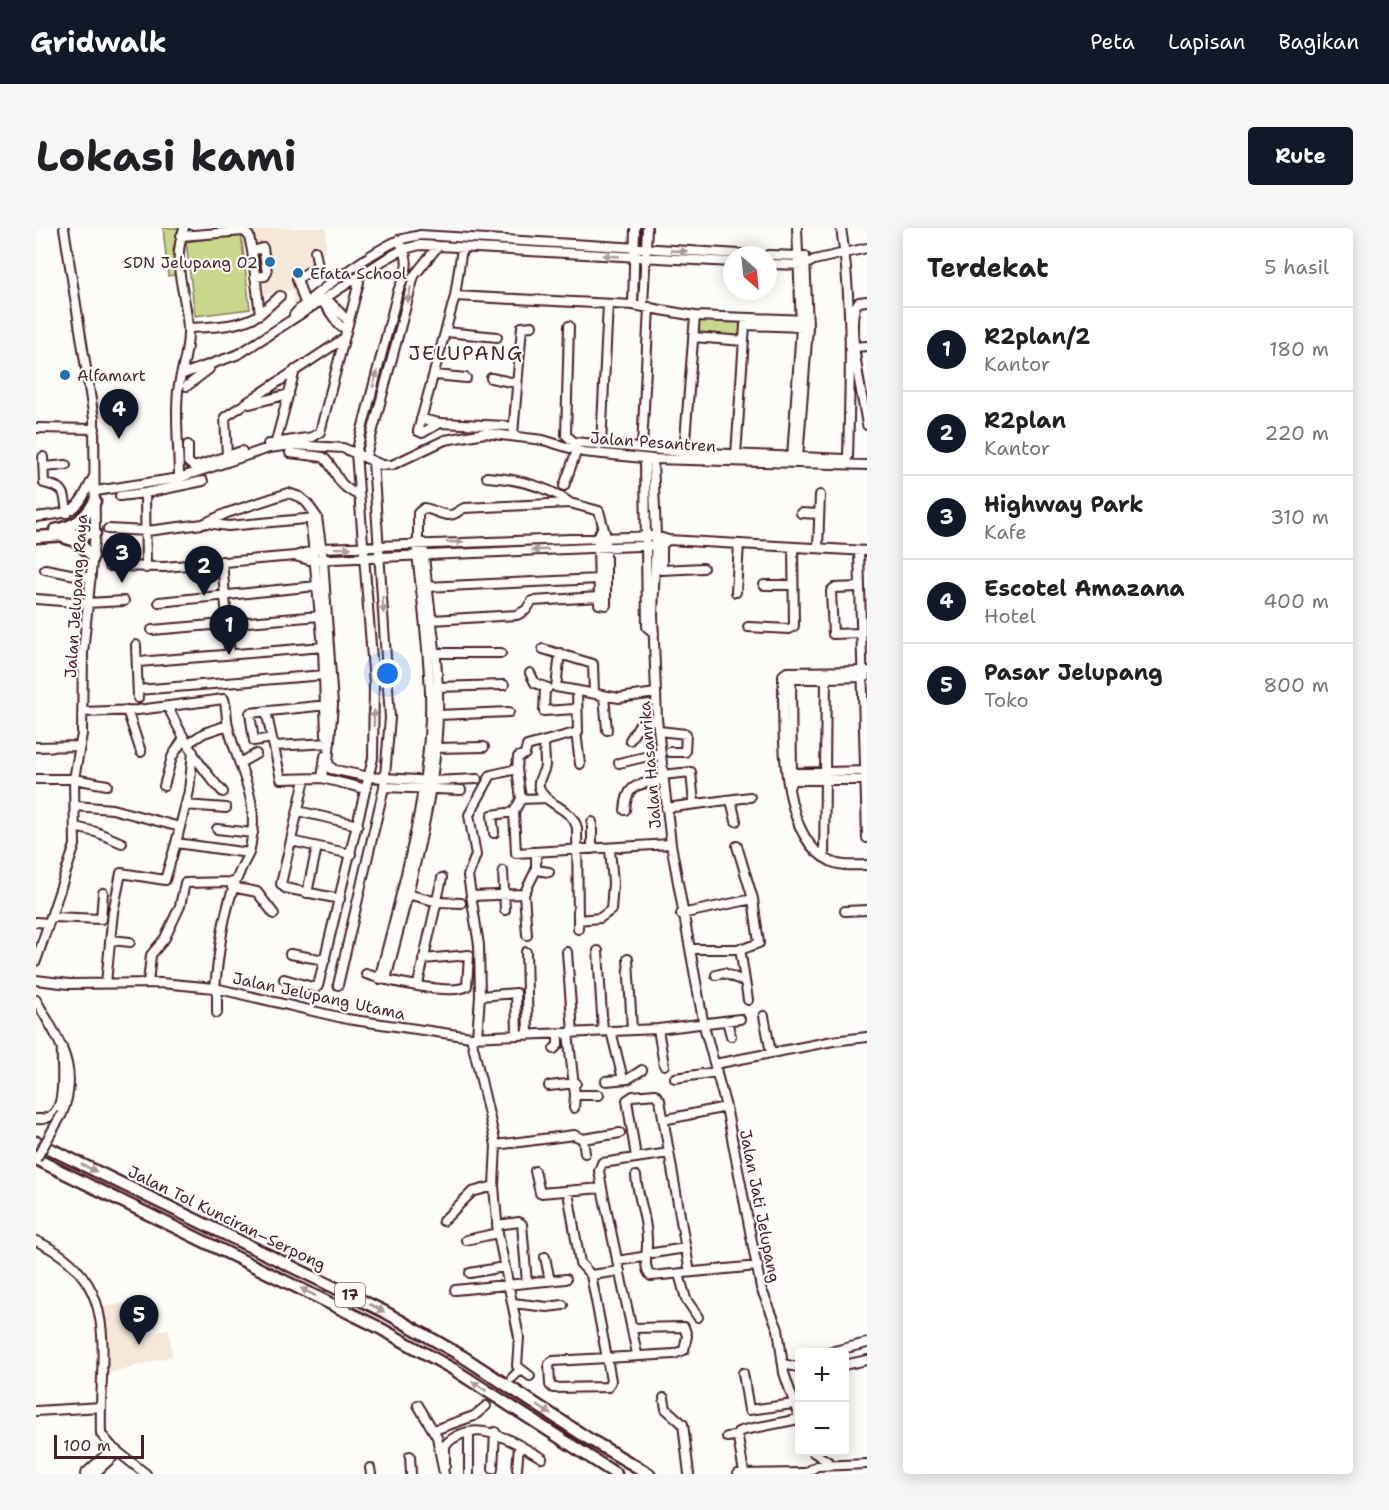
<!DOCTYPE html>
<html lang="id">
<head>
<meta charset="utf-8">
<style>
	body { margin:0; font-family:"Shantell Sans",sans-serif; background:#f6f6f6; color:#202124 }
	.controls { position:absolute; right:18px; bottom:18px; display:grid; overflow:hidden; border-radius:6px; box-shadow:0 3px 15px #0003 }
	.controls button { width:54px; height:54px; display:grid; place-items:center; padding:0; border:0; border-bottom:2px solid #e0e0e0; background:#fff; color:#202124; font:30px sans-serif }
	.compass { position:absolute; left:687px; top:18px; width:54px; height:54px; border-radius:50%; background:#fff; box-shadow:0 3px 15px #0003; rotate:153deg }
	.scale { position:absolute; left:18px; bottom:15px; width:90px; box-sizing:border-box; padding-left:6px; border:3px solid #4a1f2b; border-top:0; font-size:16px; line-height:21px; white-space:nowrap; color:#4a1f2b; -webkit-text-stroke:4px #fdfcf7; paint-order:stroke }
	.you { position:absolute; left:352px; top:446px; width:21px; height:21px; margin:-15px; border:4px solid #fff; border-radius:50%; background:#1a73e8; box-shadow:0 0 0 9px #1a73e833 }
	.badge { display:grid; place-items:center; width:39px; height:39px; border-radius:50%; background:#111827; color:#fff; font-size:20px; font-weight:700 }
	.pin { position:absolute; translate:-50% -50px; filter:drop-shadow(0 2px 3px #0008) }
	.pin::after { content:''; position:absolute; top:32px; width:21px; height:18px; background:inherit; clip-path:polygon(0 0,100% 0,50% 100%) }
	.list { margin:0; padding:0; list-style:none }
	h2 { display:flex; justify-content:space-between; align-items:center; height:78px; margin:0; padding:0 24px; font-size:26px }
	h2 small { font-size:20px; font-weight:400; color:#757577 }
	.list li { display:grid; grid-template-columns:39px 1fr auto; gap:18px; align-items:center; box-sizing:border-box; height:84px; padding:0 24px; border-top:2px solid #e0e0e0 }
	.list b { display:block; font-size:22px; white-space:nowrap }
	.list p { margin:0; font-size:20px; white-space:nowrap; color:#757577 }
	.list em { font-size:20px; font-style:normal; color:#757577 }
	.map { position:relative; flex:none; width:831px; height:1246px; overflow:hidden; border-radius:6px }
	header { display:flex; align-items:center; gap:36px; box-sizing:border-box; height:84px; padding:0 30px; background:#111827; color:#fff }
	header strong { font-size:28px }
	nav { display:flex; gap:33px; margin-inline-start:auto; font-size:21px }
	.intro { display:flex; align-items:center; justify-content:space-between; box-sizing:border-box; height:144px; padding:0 36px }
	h1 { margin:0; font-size:42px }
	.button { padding:15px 27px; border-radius:6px; background:#111827; color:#fff; font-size:21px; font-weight:700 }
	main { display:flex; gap:36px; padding:0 36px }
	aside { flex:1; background:#fff; border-radius:6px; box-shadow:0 3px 15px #0003 }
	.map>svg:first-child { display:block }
	.built { fill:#f5e7d9 }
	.green { fill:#c8d78b; stroke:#897b5b; stroke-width:1.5 }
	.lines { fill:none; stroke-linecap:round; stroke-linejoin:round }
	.minor-tunnel { stroke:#d9d0ce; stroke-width:8; stroke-dasharray:8 4; stroke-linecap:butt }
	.minor-casing { stroke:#4a1f2b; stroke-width:12 }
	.highway-casing { stroke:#4a1f2b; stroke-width:15 }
	.minor { stroke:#fdfcf7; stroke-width:8 }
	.highway { stroke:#fdfcf7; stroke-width:10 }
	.minor-bridge-casing { stroke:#4a1f2b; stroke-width:12; stroke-linecap:butt }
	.minor-bridge { stroke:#fdfcf7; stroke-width:8 }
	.oneway { fill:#ac999b }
	.poi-dot { fill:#1f6fb2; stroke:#fdfcf7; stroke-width:2 }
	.labels { text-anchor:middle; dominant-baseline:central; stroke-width:4.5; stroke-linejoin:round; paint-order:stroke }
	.shield { fill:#fdfcf7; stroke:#806168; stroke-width:1.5 }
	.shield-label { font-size:15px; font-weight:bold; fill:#4a1f2b }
	.poi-label { font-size:16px; fill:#4a1f2b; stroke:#fdfcf7; text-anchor:start }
	.street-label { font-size:16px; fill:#4a1f2b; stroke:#fdfcf7 }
	.quarter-label { font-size:20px; letter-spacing:1.5px; fill:#4a1f2b; stroke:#fdfcf7 }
</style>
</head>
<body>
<header>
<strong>Gridwalk</strong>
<nav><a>Peta</a><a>Lapisan</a><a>Bagikan</a></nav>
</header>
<div class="intro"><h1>Lokasi kami</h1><a class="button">Rute</a></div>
<main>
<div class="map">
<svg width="831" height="1246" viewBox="0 0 831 1246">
	<rect width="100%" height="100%" fill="#fdfcf7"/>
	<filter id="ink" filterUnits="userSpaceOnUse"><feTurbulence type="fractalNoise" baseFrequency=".0167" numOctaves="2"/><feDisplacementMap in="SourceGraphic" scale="12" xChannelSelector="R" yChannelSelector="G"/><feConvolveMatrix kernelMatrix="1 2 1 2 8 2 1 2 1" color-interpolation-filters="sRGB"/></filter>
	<g filter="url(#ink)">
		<!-- built -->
		<path class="built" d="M217 0H290V20L284 33 287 39 264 52 273 67 258 78 257 62 223 67Z
			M94 1074 102 1084 108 1106 133 1101 136 1128 73 1145 66 1079Z"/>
		<!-- green -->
		<path class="green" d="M127 0H144L137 21 139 47 132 48Z
			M205 6 214 81 159 88 150 14Z
			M659 88 710 90 708 113 657 109Z"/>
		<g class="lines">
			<!-- minor-tunnel -->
			<path class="minor-tunnel" d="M450 1178 473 1153"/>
			<!-- minor casing -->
			<g class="minor-casing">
				<path id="minor" d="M145 8 208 3 213 8 216 23
					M732 27 766 28
					M732 36 769 37 778 32 831 20
					M219 49 229 48 231 44 227 20 216 23 224 86 244 68
					M419 68 426 20
					M284 70 303 97 310 101
					M290 70 312 93
					M831 73 823 74C807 87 828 175 831 197
					M597 77 599 0
					M270 78 261 51 282 38 279 23
					M607 78 611 0
					M258 87C275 67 336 24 361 13 368 10 377 9 384 7L721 27
					M533 98 530 207 538 214 648 224 809 231 812 229C814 154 817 75 805 0
					M152 100C175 99 204 99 224 86
					M410 104 461 109
					M657 109 708 113
					M818 119 831 118
					M147 146 203 126 348 32 368 21 384 17 696 34
					M399 147 430 150
					M455 150 480 155
					M151 158 173 141
					M214 176 253 166
					M385 191 404 195 471 198
					M404 195 386 205 382 203 419 68 597 77 659 88
					M1 200 59 201
					M477 207 486 99 496 98
					M240 213 259 142
					M232 216 277 209 284 204 323 54
					M152 217V234L158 239 206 223
					M565 217 572 76
					M606 220 613 79
					M648 224 659 88 772 92
					M254 225 287 229C303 243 297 255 322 267
					M700 227 709 97 767 99
					M191 228 189 189 307 111
					M330 228 378 48 402 18
					M7 229 8 255C30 261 28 262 31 285
					M756 229 765 99 761 0
					M762 230 772 99 769 28
					M617 231 620 308 617 387 621 491 635 616 668 798 690 879 725 1060 742 1101 748 1145 764 1192
					M609 234 611 399 618 405
					M8 239 30 237
					M451 249C480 251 510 257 534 275
					M143 250C143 222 139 191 142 163 145 141 152 128 152 104 152 66 134 40 148 0
					M528 258 541 222
					M60 263 143 250 233 220 256 217 307 220 346 237H356L409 212 449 205 507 212 547 224 617 231 831 237
					M109 265 167 253
					M84 268 109 265 110 340
					M278 285 275 290V297L287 419 290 507
					M765 285 783 286
					M0 289C41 284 40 284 58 248
					M171 295 192 298 280 290
					M72 301 111 303 167 296 191 285 252 265 264 269 271 275 281 289 287 331 297 477 292 535 297 541
					M626 313V342L667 340
					M382 315V285L388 280C397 281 410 290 418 286 422 284 424 282 428 280L534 275 563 283 570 309V377L563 376 562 309 566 300
					M782 320 784 267
					M823 323 831 610
					M259 328 273 332 626 317 632 312
					M186 333 194 426
					M73 338 128 339 259 328 286 320 620 308 632 312 831 323
					M9 341 55 350
					M728 357H757
					M390 359 563 351
					M824 359 798 360 795 363 797 406 825 405
					M700 364 703 316
					M0 371 51 375 88 373
					M123 374 281 358
					M396 392 481 387 490 382 496 373 563 369
					M712 399 753 401 758 398 757 319
					M116 402 284 388
					M100 417 102 470
					M507 421 557 436 558 465
					M400 425H465
					M524 425 520 459 583 470 620 465
					M102 434 287 419
					M831 443 751 444 747 447C748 496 741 608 794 633 805 639 819 637 831 637
					M494 445 499 455 512 460
					M400 459 468 457
					M509 461 508 483 539 481
					M102 462 289 447
					M568 468 571 502
					M132 479C147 510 163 539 187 564
					M91 482 105 524
					M230 483 245 551 286 550 330 561
					M47 484 102 482 188 471C191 480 190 489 192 498 204 548 226 570 213 625L140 615 153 563 157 524
					M402 487 473 484
					M623 503 650 506 649 524H634
					M540 504 544 536
					M236 510 218 513 214 485 291 477
					M594 512 605 494 621 491
					M508 514C508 522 509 529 509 537 509 545 501 550 503 559 509 578 536 579 541 600L542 692
					M151 516 168 505 192 497
					M238 518 294 515
					M0 519 44 518
					M399 520 448 519
					M204 535 220 526
					M583 535 625 525
					M295 541 333 549 396 553 441 551
					M481 541 485 571 510 570
					M789 544 790 450
					M751 545 829 543
					M626 547 655 544 658 576
					M286 550 289 528
					M0 551H38L71 557
					M269 551 245 656 249 660 304 671
					M752 552H831
					M128 558 136 529 148 510
					M348 559 425 562
					M753 560 756 552 755 451 829 449
					M485 571 478 584 480 625 635 616
					M695 572 700 593
					M149 577 190 580
					M39 578 76 581 144 599
					M630 580 714 569
					M589 582C591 554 602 557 627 552
					M262 583 322 597
					M556 594V621
					M39 599 60 604 86 615
					M181 601 217 605
					M458 605 456 587 478 584
					M255 613 315 626
					M788 629 789 552
					M500 642 513 644
					M467 643 469 682
					M196 659 221 664 238 686
					M271 665 281 619
					M367 665 402 674 425 675
					M435 668 488 666
					M809 683 831 682
					M645 686 717 671
					M16 689 65 691 67 665
					M0 694 13 695
					M542 701V692L564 690 575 682 577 655 574 621
					M491 707 488 666 500 642V625
					M75 712 94 714
					M704 720 712 772
					M654 721H707L723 715 717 671 701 618
					M562 723 567 804
					M490 724 492 807
					M531 724 537 805
					M254 726 289 732
					M592 731 596 802
					M0 733 39 617 38 551 46 506 47 425 59 305 58 191 28 0
					M330 746C347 752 417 768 431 758L433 727 387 731
					M680 747 688 745 709 754
					M248 751 280 760 282 758 337 530 338 456 320 225 362 63C371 43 376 31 362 12
					M343 751C366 665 397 554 394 465 392 415 385 365 380 315
					M0 752 33 756 125 755 179 760 311 791 435 809 622 801 704 791
					M350 752C371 666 399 577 402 488 404 430 391 373 387 315
					M70 755 77 684 85 645 129 652 140 615
					M112 755 115 727 129 710 144 678 149 655 198 654
					M382 756 406 650
					M302 757 348 559 354 490 337 233
					M179 760C184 712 189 667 213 625
					M444 768 480 765 481 807
					M0 772C22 812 45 839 26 886
					M181 785V760
					M728 788 735 825
					M691 793 695 808
					M622 801 628 837
					M575 803 587 851
					M532 805 539 867H563
					M435 809 460 917
					M441 809 444 768 443 717 432 648 440 627 433 587 455 547 481 541 482 529 489 526 491 518 542 504 541 463
					M518 821 522 817V806
					M679 836 797 813 831 809
					M639 850 681 844
					M570 853 592 851 606 842
					M513 858 540 855
					M538 880 539 867
					M0 891C36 894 24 841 26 819
					M627 892 690 879
					M547 911 584 905
					M600 929 591 872 597 868 619 866 624 872 653 1039
					M499 943 504 965 566 960 601 1126
					M600 948C602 971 611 989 611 1012 612 1023 606 1039 615 1048L722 1038
					M566 960 563 943 566 935 633 925
					M532 964 544 1035 555 1047 571 1130 638 1126 648 1122 651 1108 648 1099 596 1100
					M407 993 436 964 458 958
					M461 997 483 994 486 996 491 1055
					M430 1012 462 1005
					M0 1013C89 1053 62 1127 65 1206L77 1220 110 1246
					M617 1025 650 1020
					M509 1029 514 1053
					M581 1033 606 1029
					M434 1045 468 1039
					M643 1046 650 1071 662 1089
					M555 1047 584 1043
					M419 1062 530 1051
					M477 1075 511 1079 527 1077
					M794 1124 831 1115
					M571 1130 575 1153 572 1159 517 1160 514 1157 513 1136 517 1133Z
					M747 1136 761 1139
					M808 1137 831 1132
					M707 1145 713 1182 757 1176
					M494 1148 481 1138 483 1109 462 1005 458 958 460 917 538 907 547 911 549 925
					M476 1150 484 1142
					M628 1170 630 1181 647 1196 653 1246
					M382 1177 401 1209 408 1246
					M0 1183 65 1179
					M398 1202 438 1188 450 1178
					M701 1208 702 1204 708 1202 763 1191
					M691 1209 699 1208 702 1210 708 1245
					M777 1224 797 1237
					M374 1228 375 1246
					M409 1238V1217C439 1187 476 1213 506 1230
					M334 1240 335 1246
					M457 1241 459 1204
					M481 1241 483 1217
					M49 1246 77 1220
					M58 1246 82 1224
					M433 1246V1204
					M702 1246 768 1245
					M768 1246 781 1238 831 1236"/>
			</g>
			<!-- highway casing -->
			<g class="highway-casing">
				<path id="highway" d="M19 302C39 298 48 292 59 273
					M0 309 59 305
					M30 310 40 313 57 328
					M0 914 349 1084 426 1128 553 1211 613 1246
					M0 931 340 1098 417 1141 580 1246"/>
			</g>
			<!-- minor -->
			<use href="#minor" class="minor"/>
			<!-- highway -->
			<use href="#highway" class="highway"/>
			<!-- minor-bridge casing -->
			<g class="minor-bridge-casing">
				<path id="minor-bridge" d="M0 931 26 886"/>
			</g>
			<!-- minor-bridge -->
			<use href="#minor-bridge" class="minor-bridge"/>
		</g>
		<!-- one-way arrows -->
		<defs><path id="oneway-solid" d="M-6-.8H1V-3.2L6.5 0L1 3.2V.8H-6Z" transform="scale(1.5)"/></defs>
		<g class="oneway">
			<use href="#oneway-solid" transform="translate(643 23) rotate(3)"/>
			<use href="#oneway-solid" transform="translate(575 28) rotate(-177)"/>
			<use href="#oneway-solid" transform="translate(373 67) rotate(103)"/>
			<use href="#oneway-solid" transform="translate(339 151) rotate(-75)"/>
			<use href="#oneway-solid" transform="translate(419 314) rotate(-2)"/>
			<use href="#oneway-solid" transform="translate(307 320) rotate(-1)"/>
			<use href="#oneway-solid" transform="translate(504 322) rotate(178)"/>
			<use href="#oneway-solid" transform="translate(347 377) rotate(86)"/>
			<use href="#oneway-solid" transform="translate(338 490) rotate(-89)"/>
			<use href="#oneway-solid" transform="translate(53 940) rotate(26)"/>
			<use href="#oneway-solid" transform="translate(272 1064) rotate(-153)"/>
			<use href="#oneway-solid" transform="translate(341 1080) rotate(27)"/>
			<use href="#oneway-solid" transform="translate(443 1158) rotate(-147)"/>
			<use href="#oneway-solid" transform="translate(508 1182) rotate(33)"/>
		</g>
	</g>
	<!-- markers -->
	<g class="poi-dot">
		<circle cx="234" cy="34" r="6"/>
		<circle cx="262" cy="45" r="6"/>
		<circle cx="29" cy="147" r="6"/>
	</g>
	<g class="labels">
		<!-- shield labels -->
		<rect class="shield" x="299" y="1055" width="30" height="24" rx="4.5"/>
		<g class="shield-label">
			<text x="314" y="1067">17</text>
		</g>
		<!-- poi labels -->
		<g class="poi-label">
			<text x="222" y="34" text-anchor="end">SDN Jelupang 02</text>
			<text x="274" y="45">Efata School</text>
			<text x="41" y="147">Alfamart</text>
		</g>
		<!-- street labels -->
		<g class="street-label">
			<text transform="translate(617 214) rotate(4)">Jalan Pesantren</text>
			<text transform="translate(40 368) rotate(-86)">Jalan Jelupang Raya</text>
			<text transform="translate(614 537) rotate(-95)">Jalan Hasanrika</text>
			<text transform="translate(283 768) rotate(12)">Jalan Jelupang Utama</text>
			<text transform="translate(724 978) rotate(79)">Jalan Jati Jelupang</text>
			<text transform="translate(191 990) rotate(26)">Jalan Tol Kunciran–Serpong</text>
		</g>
		<!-- quarter labels -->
		<g class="quarter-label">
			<text x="430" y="125">JELUPANG</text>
		</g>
	</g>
</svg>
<div class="controls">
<button>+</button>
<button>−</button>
</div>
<svg class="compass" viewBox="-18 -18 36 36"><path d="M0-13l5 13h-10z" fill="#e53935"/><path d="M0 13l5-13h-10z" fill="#757577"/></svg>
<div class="scale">100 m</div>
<div class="you"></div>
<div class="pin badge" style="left:193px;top:427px">1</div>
<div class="pin badge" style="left:168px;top:368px">2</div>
<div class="pin badge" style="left:86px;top:355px">3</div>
<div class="pin badge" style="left:83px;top:211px">4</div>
<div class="pin badge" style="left:103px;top:1117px">5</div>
</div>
<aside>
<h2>Terdekat<small>5 hasil</small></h2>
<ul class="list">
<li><span class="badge">1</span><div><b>R2plan/2</b><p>Kantor</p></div><em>180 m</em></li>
<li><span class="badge">2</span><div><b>R2plan</b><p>Kantor</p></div><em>220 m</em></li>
<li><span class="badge">3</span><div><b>Highway Park</b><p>Kafe</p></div><em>310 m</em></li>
<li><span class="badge">4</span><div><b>Escotel Amazana</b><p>Hotel</p></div><em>400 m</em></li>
<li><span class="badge">5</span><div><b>Pasar Jelupang</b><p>Toko</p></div><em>800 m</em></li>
</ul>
</aside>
</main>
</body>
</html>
